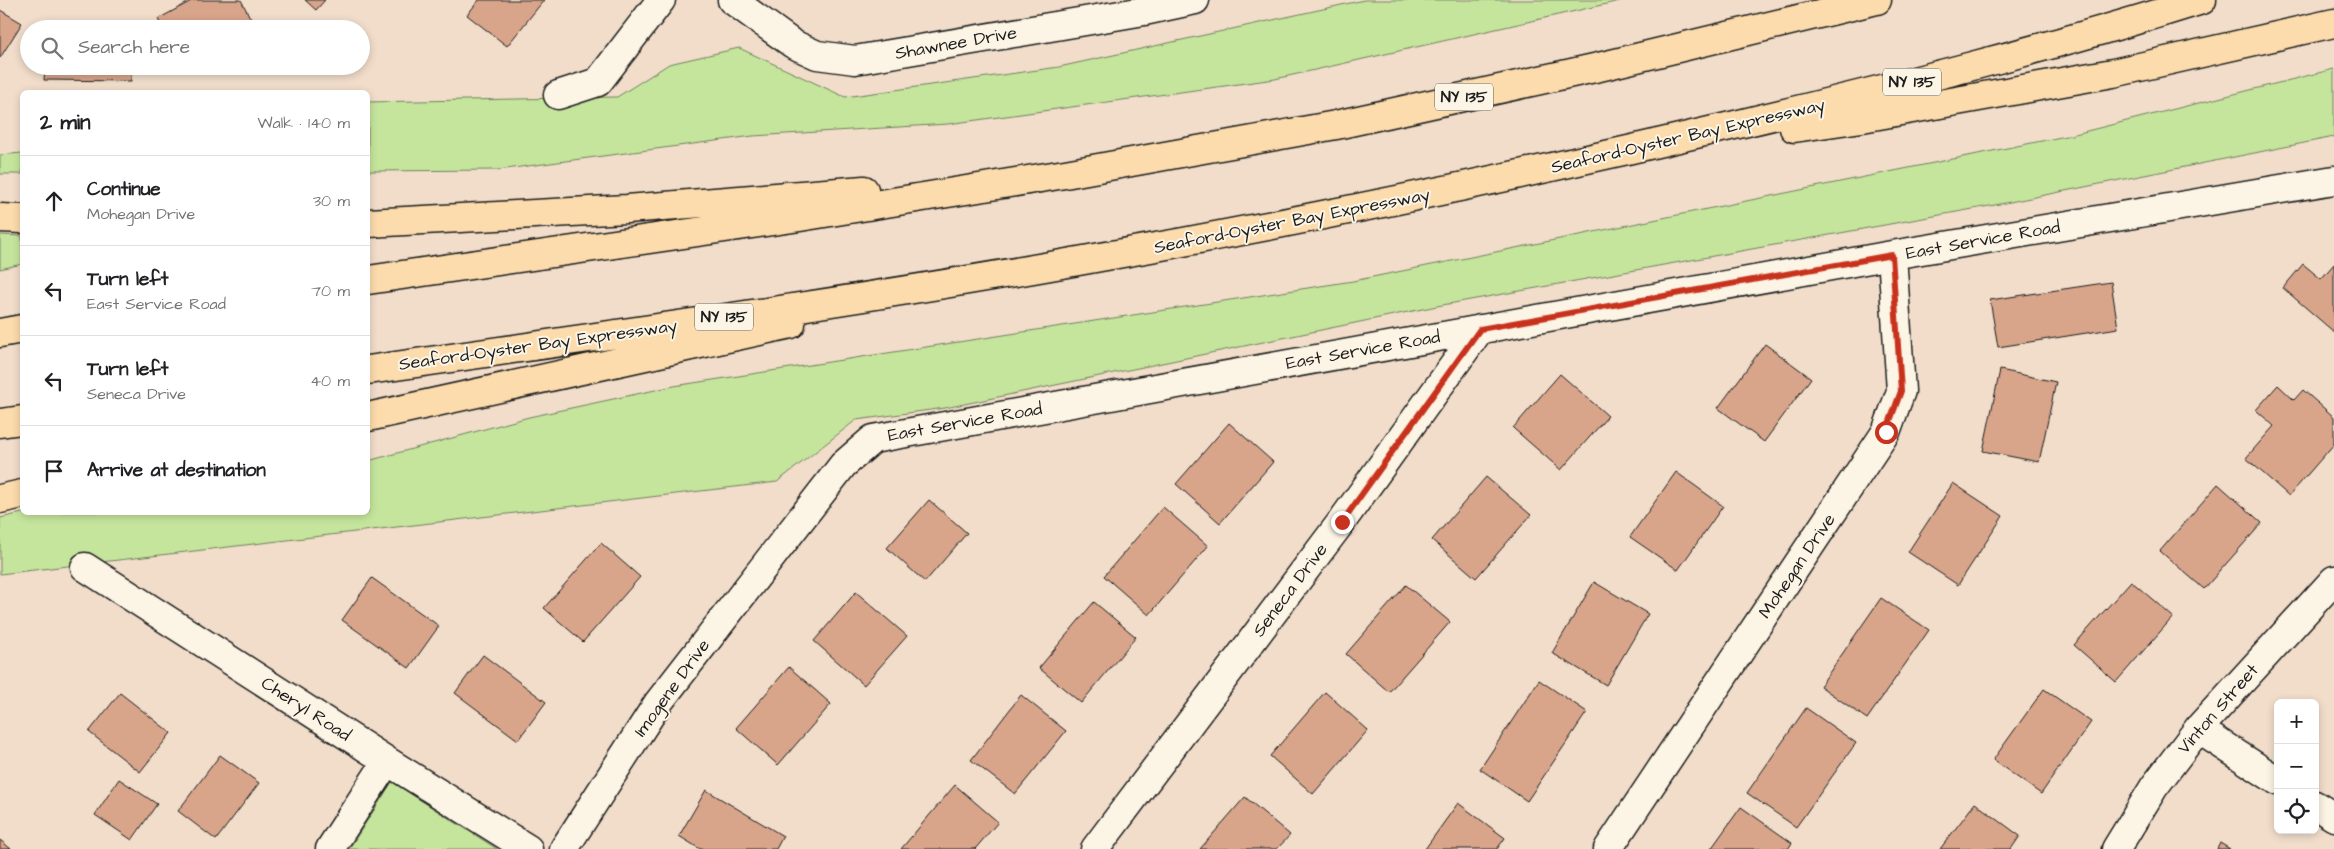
<!DOCTYPE html>
<html lang="en">
<head>
<meta charset="utf-8">
<style>
	body { margin:0; font-family:"Architects Daughter",sans-serif; background:#f2f2f2; color:#202124 }
	.controls { position:absolute; right:15px; bottom:15px; display:grid; overflow:hidden; border-radius:8px; box-shadow:0 2px 8px #0003 }
	.controls button { width:45px; height:45px; display:grid; place-items:center; padding:0; border:0; border-bottom:1px solid #e0e0e0; background:#fff; color:#202124; font:25px sans-serif }
	.stop { position:absolute; width:15px; height:15px; margin:-11px; border:4px solid #c8321e; border-radius:50%; background:#fff }
	.stop.end { background:#c8321e; border-color:#fff; box-shadow:0 1px 5px #0008 }
	.list { margin:0; padding:0; list-style:none }
	h2 { display:flex; justify-content:space-between; align-items:center; height:65px; margin:0; padding:0 20px; font-size:21px }
	h2 small { font-size:16px; font-weight:400; color:#757577 }
	.list li { display:grid; grid-template-columns:32px 1fr auto; gap:15px; align-items:center; box-sizing:border-box; height:90px; padding:0 20px; border-top:1px solid #e0e0e0 }
	.list b { display:block; font-size:19px; white-space:nowrap }
	.list p { margin:0; font-size:16px; white-space:nowrap; color:#757577 }
	.list em { font-size:16px; font-style:normal; color:#757577 }
	.icon { flex:none; width:28px; height:28px; fill:none; stroke:currentColor; stroke-width:2; stroke-linecap:round; stroke-linejoin:round }
	.map { position:relative; flex:none; width:2334px; height:849px; overflow:hidden }
	.search { position:absolute; background:#fff; box-shadow:0 2px 8px #0003; left:20px; top:20px; width:350px; height:55px; display:flex; align-items:center; gap:12px; box-sizing:border-box; padding:0 18px; border-radius:28px; color:#757577; font-size:19px }
	.panel { position:absolute; background:#fff; box-shadow:0 2px 8px #0003; left:20px; top:90px; width:350px; height:425px; border-radius:8px }
	.map>svg:first-child { display:block }
	.green { fill:#c5e59d; stroke:#70805c }
	.building { fill:#d8a58b; stroke:#1c1c1c }
	.lines { fill:none; stroke-linecap:round; stroke-linejoin:round }
	.minor-casing { stroke:#1c1c1c; stroke-width:31 }
	.motorway-casing { stroke:#1c1c1c; stroke-width:31 }
	.minor { stroke:#fcf5e5; stroke-width:28 }
	.motorway { stroke:#fcdcac; stroke-width:28 }
	.route { stroke:#c8321e; stroke-width:6 }
	.labels { text-anchor:middle; dominant-baseline:central; stroke-width:4; stroke-linejoin:round; paint-order:stroke }
	.shield { fill:#fcf5e5; stroke:#5f5d58; stroke-width:1 }
	.shield-label { font-size:16px; font-weight:bold; fill:#1c1c1c }
	.street-label { font-size:18px; fill:#1c1c1c; stroke:#fcf5e5 }
</style>
</head>
<body>
<div class="map">
<svg width="2334" height="849" viewBox="0 0 2334 849">
	<rect width="100%" height="100%" fill="#f1ddca"/>
	<filter id="ink" filterUnits="userSpaceOnUse"><feTurbulence type="fractalNoise" baseFrequency=".02" numOctaves="2"/><feDisplacementMap in="SourceGraphic" scale="10" xChannelSelector="R" yChannelSelector="G"/><feConvolveMatrix kernelMatrix="1 2 1 2 8 2 1 2 1" color-interpolation-filters="sRGB"/></filter>
	<g filter="url(#ink)">
		<!-- green -->
		<path class="green" d="M1364 0H1624L1275 79 948 124 753 136 498 170 368 171V102L617 97 669 64 739 48 845 97 1059 67Z
			M2334 69V137L1995 205 1437 306 945 408 856 420 777 482 0 574V518L27 512H368V461L529 417 674 386 1353 281 2071 135Z
			M22 153V174H0V155Z
			M0 235 22 236V264L0 269Z
			M392 782 497 849H349Z"/>
		<!-- building -->
		<path class="building" d="M193 0H241L256 29H163L158 19Z
			M305 0H325L316 10Z
			M479 0H544L507 46 467 15Z
			M0 10 22 23 0 58Z
			M46 25 131 27V29H46Z
			M45 66H131V81L44 80Z
			M183 66H195L186 71Z
			M2303 264 2321 279 2334 264V332L2283 288Z
			M2111 282 2118 328 1998 347 1990 300Z
			M1765 344 1811 378 1764 442 1718 408Z
			M2000 370 2056 382 2039 462 1983 451Z
			M1560 374 1608 416 1561 470 1513 428Z
			M2278 385 2294 400 2303 390 2334 417V444L2289 496 2246 458 2274 426 2256 410Z
			M1229 423 1273 462 1220 523 1176 484Z
			M1676 472 1723 506 1678 570 1630 537Z
			M1486 477 1531 515 1476 578 1432 540Z
			M1953 483 2003 516 1958 585 1908 552Z
			M2218 484 2262 523 2204 589 2160 551Z
			M929 500 967 533 925 582 887 548Z
			M1163 507 1208 546 1149 615 1104 576Z
			M601 543 640 577 583 642 544 608Z
			M372 578 439 626 409 668 342 620Z
			M2131 581 2173 617 2116 682 2074 645Z
			M1594 582 1648 614 1606 685 1552 653Z
			M1406 585 1450 622 1389 692 1346 654Z
			M856 592 907 636 864 685 814 641Z
			M1881 598 1929 630 1867 719 1820 686Z
			M1094 602 1136 637 1081 703 1039 668Z
			M483 655 546 702 518 740 455 693Z
			M789 667 831 704 778 765 736 728Z
			M1539 680 1587 712 1527 801 1480 769Z
			M2044 689 2091 722 2041 794 1993 760Z
			M1325 692 1368 730 1313 794 1270 756Z
			M120 693 171 733 140 772 89 732Z
			M1021 695 1066 731 1015 794 971 760Z
			M1806 708 1856 743 1796 827 1747 793Z
			M220 755 259 783 216 840 178 811Z
			M119 779 157 804 132 840 95 815Z
			M955 785 998 822 975 849H901Z
			M706 790 783 836 776 849H700L679 836Z
			M1245 797 1290 835 1277 849H1200Z
			M1458 803 1505 838 1497 849H1425Z
			M1975 803 2020 836 2011 849H1940Z
			M1741 807 1792 843 1788 849H1711Z
			M0 840 11 849H0Z
			M2220 843 2230 849H2217Z"/>
		<g class="lines">
			<!-- minor casing -->
			<g class="minor-casing">
				<path id="minor" d="M732 0 793 44 817 55 855 60 1144 11 1195 0
					M558 95 598 82 661 0
					M85 567 387 761 528 849
					M2198 729 2278 781
					M2315 805 2334 817
					M330 849 387 761
					M564 849 658 703 843 465 873 439 1892 255 2334 180
					M1095 849 1342 521 1480 329
					M1608 849 1886 432 1901 391 1892 255
					M2116 849 2154 787 2198 729 2334 580"/>
			</g>
			<!-- motorway casing -->
			<g class="motorway-casing">
				<path id="motorway" d="M1794 128 1862 118 2113 73 2334 23
					M0 218 22 219
					M368 223 627 209 864 190
					M368 280 800 217 1065 174 1336 125 1599 67 1877 0
					M0 333 22 329
					M368 370C607 335 846 303 1084 260 1304 221 1522 176 1739 124 1894 87 2050 48 2202 0
					M368 417 791 324
					M0 423 22 420
					M0 499 22 494"/>
			</g>
			<!-- minor -->
			<use href="#minor" class="minor"/>
			<!-- motorway -->
			<use href="#motorway" class="motorway"/>
		</g>
	</g>
	<g class="lines" filter="url(#ink)">
		<!-- route -->
		<path class="route" d="M1342 522 1480 329 1892 255 1901 391 1886 432"/>
	</g>
	<g class="labels">
		<!-- shield labels -->
		<g class="shield">
			<rect x="1883" y="68.5" width="58" height="27" rx="4"/>
			<rect x="1435" y="83.5" width="58" height="27" rx="4"/>
			<rect x="695" y="303.5" width="58" height="27" rx="4"/>
		</g>
		<g class="shield-label">
			<text x="1912" y="82">NY 135</text>
			<text x="1464" y="97">NY 135</text>
			<text x="724" y="317">NY 135</text>
		</g>
		<!-- street labels -->
		<g class="street-label">
			<text transform="translate(956 43) rotate(-10)">Shawnee Drive</text>
			<text transform="translate(1688 136) rotate(-13)">Seaford-Oyster Bay Expressway</text>
			<text transform="translate(1292 221) rotate(-11)">Seaford-Oyster Bay Expressway</text>
			<text transform="translate(1983 240) rotate(-10)">East Service Road</text>
			<text transform="translate(538 345) rotate(-8)">Seaford-Oyster Bay Expressway</text>
			<text transform="translate(1363 350) rotate(-10)">East Service Road</text>
			<text transform="translate(965 422) rotate(-10)">East Service Road</text>
			<text transform="translate(1797 566) rotate(-56)">Mohegan Drive</text>
			<text transform="translate(1290 590) rotate(-53)">Seneca Drive</text>
			<text transform="translate(672 688) rotate(-54)">Imogene Drive</text>
			<text transform="translate(306 709) rotate(33)">Cheryl Road</text>
			<text transform="translate(2218 709) rotate(-49)">Vinton Street</text>
		</g>
	</g>
</svg>
<div class="controls">
<button>+</button>
<button>−</button>
<button><svg class="icon" aria-label="locate" viewBox="0 0 24 24"><circle cx="12" cy="12" r="6"/><path d="M12 2v4M12 18v4M2 12h4M18 12h4"/></svg></button>
</div>
<div class="stop" style="left:1886px;top:432px"></div>
<div class="stop end" style="left:1342px;top:522px"></div>
<div class="search"><svg class="icon" aria-label="search" viewBox="0 0 24 24"><circle cx="10" cy="10" r="6"/><path d="M15 15l6 6"/></svg>Search here</div>
<section class="panel">
<h2>2 min<small>Walk · 140 m</small></h2>
<ul class="list">
<li><svg class="icon" aria-label="ahead" viewBox="0 0 24 24"><path d="M12 20V5M6 11l6-6 6 6"/></svg><div><b>Continue</b><p>Mohegan Drive</p></div><em>30 m</em></li>
<li><svg class="icon" aria-label="left" viewBox="0 0 24 24"><path d="M17 20v-9H6M10 6l-5 5 5 5"/></svg><div><b>Turn left</b><p>East Service Road</p></div><em>70 m</em></li>
<li><svg class="icon" aria-label="left" viewBox="0 0 24 24"><path d="M17 20v-9H6M10 6l-5 5 5 5"/></svg><div><b>Turn left</b><p>Seneca Drive</p></div><em>40 m</em></li>
<li><svg class="icon" aria-label="arrive" viewBox="0 0 24 24"><path d="M6 21V4h12l-3 4 3 4H6"/></svg><div><b>Arrive at destination</b></div></li>
</ul>
</section>
</div>
</body>
</html>
